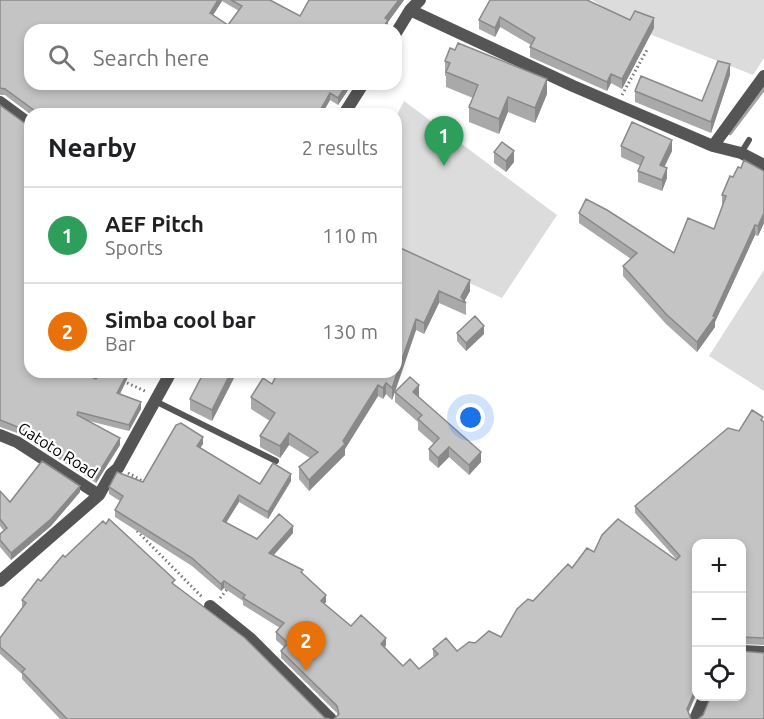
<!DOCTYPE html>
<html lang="en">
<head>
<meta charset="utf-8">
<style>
	body { margin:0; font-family:Ubuntu,sans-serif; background:#f6f6f6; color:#202124 }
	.controls { position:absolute; right:18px; bottom:18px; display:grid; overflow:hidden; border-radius:12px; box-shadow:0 3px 9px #0003 }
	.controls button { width:54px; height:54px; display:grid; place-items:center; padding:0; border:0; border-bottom:2px solid #e0e0e0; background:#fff; color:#202124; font:30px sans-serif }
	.you { position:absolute; left:471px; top:418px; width:21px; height:21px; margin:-15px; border:4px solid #fff; border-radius:50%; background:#1a73e8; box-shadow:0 0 0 9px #1a73e833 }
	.badge { display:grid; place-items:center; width:39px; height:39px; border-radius:50%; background:#000; color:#fff; font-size:20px; font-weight:700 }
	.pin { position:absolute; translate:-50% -50px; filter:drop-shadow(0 2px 3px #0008) }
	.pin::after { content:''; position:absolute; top:32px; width:21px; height:18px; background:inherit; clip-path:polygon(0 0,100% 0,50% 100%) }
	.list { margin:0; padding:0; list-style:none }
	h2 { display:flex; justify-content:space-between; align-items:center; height:78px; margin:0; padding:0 24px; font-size:26px }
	h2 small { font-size:20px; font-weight:400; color:#757577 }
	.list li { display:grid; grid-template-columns:39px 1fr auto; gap:18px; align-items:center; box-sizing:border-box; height:96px; padding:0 24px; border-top:2px solid #e0e0e0 }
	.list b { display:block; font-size:22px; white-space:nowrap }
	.list p { margin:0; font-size:20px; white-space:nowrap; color:#757577 }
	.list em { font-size:20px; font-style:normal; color:#757577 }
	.icon { flex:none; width:33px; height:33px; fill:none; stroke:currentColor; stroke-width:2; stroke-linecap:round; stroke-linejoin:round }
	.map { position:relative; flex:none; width:764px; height:719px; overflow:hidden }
	.search { position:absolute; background:#fff; box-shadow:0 3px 9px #0003; left:24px; top:24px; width:378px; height:66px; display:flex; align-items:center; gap:15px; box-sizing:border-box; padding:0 21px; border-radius:18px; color:#757577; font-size:22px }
	.panel { position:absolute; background:#fff; box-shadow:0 3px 9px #0003; left:24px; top:108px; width:378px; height:270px; border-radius:18px }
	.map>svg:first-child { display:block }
	.green { fill:#dcdcdc }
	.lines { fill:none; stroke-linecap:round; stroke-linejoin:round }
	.stream { stroke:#a3a3a3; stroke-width:4.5 }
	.path { stroke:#777; stroke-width:3; stroke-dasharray:1.5 3; stroke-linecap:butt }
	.lane { stroke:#555; stroke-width:6 }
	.street { stroke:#555; stroke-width:12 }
	.wall { fill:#a9a9a9; fill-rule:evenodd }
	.shaded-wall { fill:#898989 }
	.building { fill:#c4c4c4; stroke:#898989; stroke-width:1.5 }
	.labels { text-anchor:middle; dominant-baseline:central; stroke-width:4.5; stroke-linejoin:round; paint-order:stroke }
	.street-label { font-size:16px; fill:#000; stroke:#fff }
</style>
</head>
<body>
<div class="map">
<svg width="764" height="719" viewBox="0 0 764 719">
	<rect width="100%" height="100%" fill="#fff"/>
	<!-- green -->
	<path class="green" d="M592 0H764V58L753 75 642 31Z
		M404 101 557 215 502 298 396 249V117Z
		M764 270V391L709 356Z"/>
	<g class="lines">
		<!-- stream -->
		<path class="stream" d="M730 133 764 88"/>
		<!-- path -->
		<path class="path" d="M622 95 648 48
			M123 381 147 392
			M128 473 146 483
			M137 531 202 597
			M220 598 229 587"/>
		<!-- lane -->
		<path class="lane" d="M741 153 749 140
			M155 401 276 461"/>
		<!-- street -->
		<path class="street" d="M410 10 420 0
			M396 33 410 10 573 86 713 146 741 153 764 165
			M0 102 30 124
			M344 114 363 84
			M713 146 764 76
			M0 435 17 442 99 495
			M0 581 99 495 111 474 118 468 171 372
			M210 606 251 639 331 719
			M742 651 764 652
			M695 719 705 696"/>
	</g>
	<!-- wall -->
	<path class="wall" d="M0 0H270L300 16 309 0H404L388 22V27L386 30H30L352 84 338 105 330 100 322 114H30L5 95H0ZM222 1 239 11 228 25 213 15Z
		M490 0 630 20 654 28 622 89 611 83 607 91 530 57V47L531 45 500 27 495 37 479 29V20Z
		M445 61 547 94 535 123 508 112 499 134 469 122V107L473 98 446 87V76H445Z
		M730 75 711 133 635 102V91L702 101Z
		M0 105 30 372 96 379 130 372 120 394 141 409 129 431 89 421 120 445 96 483 20 434 0 427Z
		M621 146 672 151 664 167 667 178 662 191 638 182V171L641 166 621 157Z
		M494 152 514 162 506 172 494 163Z
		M741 168 764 171V223L758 236 755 235 745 257 715 322V327L697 352 666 324 623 276V266L631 259 579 223V213L674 253 714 229 723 205 722 204V195Z
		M396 246 470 291 464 301 466 303V315L439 303 424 334 416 330 395 392 419 396 418 397 481 462 469 475 449 457 438 468 429 460V449L434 444 418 430V422L395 402V392L392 400 386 394 383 399 378 396 345 449V455L309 491 299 479V467L310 458 289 445 280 458 260 447V436L270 421 251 409V397L272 384 396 372Z
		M457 333 484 334 466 351 457 341Z
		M237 372 212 421 190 410V399Z
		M763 422 764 645 741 644V543L696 695 337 715V713L281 658V651L284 647 276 640V632L280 628 243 605V601L224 588 221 591 192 566 115 517V510L120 501 109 494V487L143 482 203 444 200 448 260 484 291 481 268 519 239 502 226 522 257 539 293 533 274 555 303 574 326 602 324 604 351 626 386 645 385 647 403 666 419 669 434 657 433 656V649L457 651 475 643 501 637 533 601 572 568 594 552 676 560H677L635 513V506L739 431Z
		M0 491 10 502 80 492 51 526 11 560 0 547V534L4 531 0 526Z
		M65 557 175 585 325 718 330 719H60L22 679V674L0 654V638L23 608 22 607V600Z"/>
	<!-- shaded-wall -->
	<path class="shaded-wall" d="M218 0H222V1L210 20V13Z
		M399 0H404L388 22V27L386 30H382L385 18Z
		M500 17V27L495 37V28Z
		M654 18V28L622 89V79Z
		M730 64V75L711 133V122Z
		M611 74V83L607 91V82Z
		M547 79V94L535 123V108Z
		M347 84H352L338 105V98Z
		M330 93V100L322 114H318Z
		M508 97V112L499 134V119Z
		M672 140V151L660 176V165Z
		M514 151V162L506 172V161Z
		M667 168V178L662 191V180Z
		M764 213V223L758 236V226Z
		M755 225V235L715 322V327L697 352V342L713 316Z
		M470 280V291L464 302 461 297Z
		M439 291V303L424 334V323Z
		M416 319V330L392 400V388Z
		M484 326V334L466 351V343Z
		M128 372H130V373L117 400V393Z
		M231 372H237L212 421V410Z
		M386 383V394L383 399V388Z
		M378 385V396L345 449V455L309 491V480L343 441Z
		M419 385V396L413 403V392Z
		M141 402V409L129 431V425Z
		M289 433V445L280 458V446Z
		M203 437V444L197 453V446Z
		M120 438V445L96 483V477Z
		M449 447V457L438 468V458Z
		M481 452V462L469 475V465Z
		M291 474V481L268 519V512Z
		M80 486V492L51 526 11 560V553Z
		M239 495V502L223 528V521Z
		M293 526V533L269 560V553Z
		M224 581V588L221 591V584Z
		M326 595V602L321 608V601Z
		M386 638V645L381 651V644Z
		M696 688V695L687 716V709Z"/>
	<!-- building -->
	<path class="building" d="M0 0H218L210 13 228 25 242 6 231 0H270L300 16 309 0H399L385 18 388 20 382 30H30V84H347L338 98 330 93 318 114H36L35 111 5 89 0 88Z
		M490 0H587L630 20 635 11 654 18 622 79 611 74 607 82 530 47 535 38 500 17 495 28 479 20Z
		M458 43 547 79 535 108 508 97 499 119 469 107 478 85 446 72 450 63 445 61 450 48 455 50Z
		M718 61 730 64 711 122 635 91 641 76 702 101Z
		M0 105 26 124H30V342L29 343 30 344V372H80L96 379 100 372H128L117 393 141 402 129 425 78 412 77 415 120 438 96 477 20 428 0 420Z
		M632 122 672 140 660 165 667 168 662 180 638 171 644 157 621 146Z
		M502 142 514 151 506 161 494 152Z
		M744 160 764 171V213L758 226 755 225 745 247 713 316 715 317 697 342 666 314 623 266 637 253 579 213 586 199 607 210 674 253 688 218 714 229 726 196 722 195 730 176 733 177 738 167 741 168Z
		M396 246 470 280 461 297 466 303 439 291 424 323 416 319 392 388 386 383 383 388 378 385 343 441 345 444 309 480 299 467 318 452 289 433 280 446 260 436 275 413 251 397 263 378 272 384 278 372H396Z
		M475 316 484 326 466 343 457 333Z
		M204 372H231L212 410 190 399Z
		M410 377 419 385 413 392 481 452 469 465 449 447 438 458 429 449 439 438 418 419 422 415 395 392Z
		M752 410 763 417 761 420 764 422V638L741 637V543H696V688L687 709 691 719H334L339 714 337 706 281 651 288 643 276 632 284 623 243 598 245 595 224 581 221 584 192 558 115 510 123 496 109 487 117 472 143 482 176 425 181 423 203 437 197 446 260 484 273 463 291 474 268 512 239 495 223 521 257 539 279 514 293 526 269 553 303 570 301 572 326 595 321 601 351 626 361 615 386 638 381 644 403 666 410 659 419 669 438 654 433 649 446 638 457 651 469 642 475 643 489 631 501 637 517 609 528 599 533 601 568 564 572 568 587 548 594 552 602 535 618 519 676 560 680 556 635 506 728 428 739 431Z
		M42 461 80 486 51 519 11 553 0 540V534L7 528 0 519V491L10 502Z
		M109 519 175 580 172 583 245 638 325 718 330 719H67L22 672 25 669 0 647V638L26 603 22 600 38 579 41 581 63 555 65 557 103 521 106 524Z
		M741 651 764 653V719H698L703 715 711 696H741Z"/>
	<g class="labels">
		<!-- street labels -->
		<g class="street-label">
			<text transform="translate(58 450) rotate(32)">Gatoto Road</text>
		</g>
	</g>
</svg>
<div class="controls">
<button>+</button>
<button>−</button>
<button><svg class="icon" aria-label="locate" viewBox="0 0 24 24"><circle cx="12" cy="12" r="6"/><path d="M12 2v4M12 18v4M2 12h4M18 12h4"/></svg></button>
</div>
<div class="you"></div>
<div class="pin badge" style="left:444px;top:166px;background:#2e9e5b">1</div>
<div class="pin badge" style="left:306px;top:671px;background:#e8710a">2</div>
<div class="search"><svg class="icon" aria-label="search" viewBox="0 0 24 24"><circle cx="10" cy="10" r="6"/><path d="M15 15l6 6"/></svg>Search here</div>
<section class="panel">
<h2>Nearby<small>2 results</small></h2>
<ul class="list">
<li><span class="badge" style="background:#2e9e5b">1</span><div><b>AEF Pitch</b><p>Sports</p></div><em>110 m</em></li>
<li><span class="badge" style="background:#e8710a">2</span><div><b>Simba cool bar</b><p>Bar</p></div><em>130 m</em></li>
</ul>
</section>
</div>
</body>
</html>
